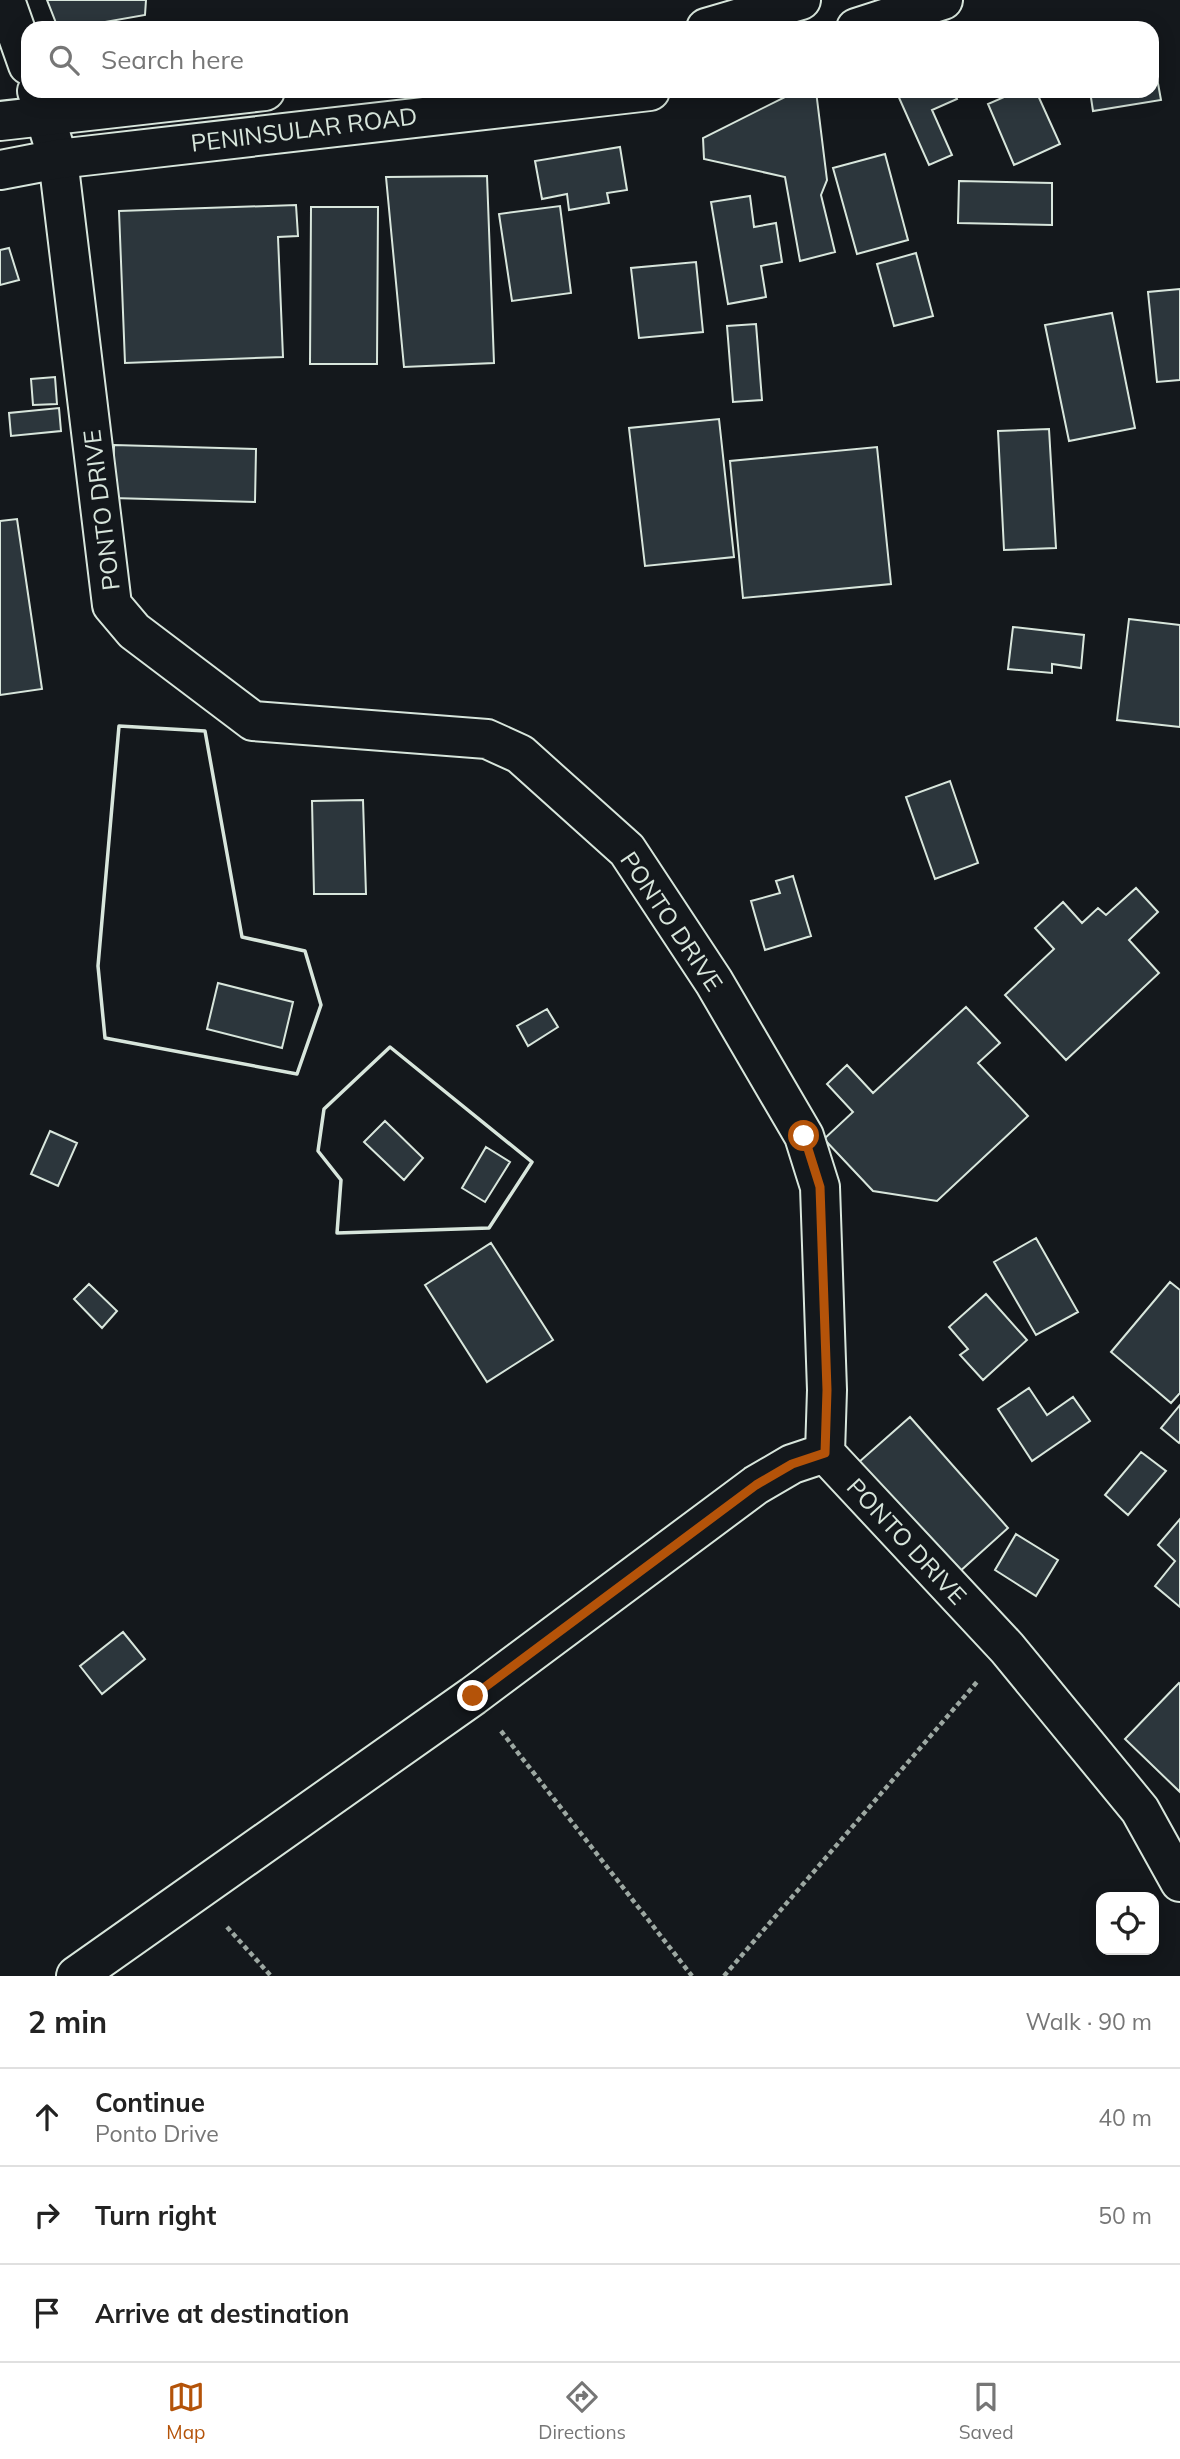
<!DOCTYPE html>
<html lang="en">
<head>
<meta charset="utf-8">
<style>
	body { margin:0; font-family:Mulish,sans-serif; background:#f6f6f6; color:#222 }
	.controls { position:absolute; right:21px; bottom:21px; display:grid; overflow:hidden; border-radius:14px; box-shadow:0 4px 18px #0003 }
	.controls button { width:63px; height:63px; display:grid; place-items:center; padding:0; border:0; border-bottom:2px solid #e0e0e0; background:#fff; color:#222; font:35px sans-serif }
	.stop { position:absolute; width:21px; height:21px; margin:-16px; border:5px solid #b45309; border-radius:50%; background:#fff }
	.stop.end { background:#b45309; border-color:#fff; box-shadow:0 2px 7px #0008 }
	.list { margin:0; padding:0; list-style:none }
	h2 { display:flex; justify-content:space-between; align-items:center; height:91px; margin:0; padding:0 28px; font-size:30px }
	h2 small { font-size:23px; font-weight:400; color:#767676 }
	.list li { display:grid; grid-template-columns:46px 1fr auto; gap:21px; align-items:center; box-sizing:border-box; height:98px; padding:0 28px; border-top:2px solid #e0e0e0 }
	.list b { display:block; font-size:26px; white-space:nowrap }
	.list p { margin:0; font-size:23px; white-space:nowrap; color:#767676 }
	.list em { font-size:23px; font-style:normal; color:#767676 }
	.icon { flex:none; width:38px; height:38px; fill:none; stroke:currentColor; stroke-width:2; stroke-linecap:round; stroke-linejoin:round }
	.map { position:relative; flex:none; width:1180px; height:1976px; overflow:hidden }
	.search { position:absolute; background:#fff; box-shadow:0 4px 18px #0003; left:21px; right:21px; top:21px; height:77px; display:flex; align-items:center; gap:18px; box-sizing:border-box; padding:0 24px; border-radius:21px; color:#767676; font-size:26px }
	.sheet { height:385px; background:#fff }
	nav { display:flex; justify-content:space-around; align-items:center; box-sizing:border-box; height:98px; border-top:2px solid #e0e0e0; background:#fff; font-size:19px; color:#767676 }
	nav a { display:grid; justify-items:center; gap:4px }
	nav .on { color:#b45309 }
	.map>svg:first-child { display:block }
	.building { fill:#2c363c; stroke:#d8e6dc; stroke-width:2 }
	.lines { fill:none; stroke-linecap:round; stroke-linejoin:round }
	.street-casing { stroke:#d8e6dc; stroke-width:42 }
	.primary-casing { stroke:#d8e6dc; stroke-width:42 }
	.path { stroke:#9da8a2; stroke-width:4.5; stroke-dasharray:5 3.5; stroke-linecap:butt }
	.street { stroke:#14181c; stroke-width:38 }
	.primary { stroke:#14181c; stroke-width:38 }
	.wall { stroke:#d8e6dc; stroke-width:3.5 }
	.route { stroke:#b45309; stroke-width:9 }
	.labels { text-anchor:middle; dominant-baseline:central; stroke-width:5; stroke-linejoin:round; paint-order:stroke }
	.street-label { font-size:24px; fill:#d8e6dc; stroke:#14181c }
</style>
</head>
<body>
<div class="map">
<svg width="1180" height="1976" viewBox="0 0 1180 1976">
	<rect width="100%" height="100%" fill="#14181c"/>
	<!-- building -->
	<path class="building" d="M47 0H146L145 15 71 28H58Z
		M1152 50 1161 100 1093 111 1090 91H1152Z
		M797 91H816L827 180 821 195 835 252 800 261 785 177 704 159 703 138Z
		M896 91H953L957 99 932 110 952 155 929 165Z
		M1018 91H1036L1060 144 1014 165 988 104Z
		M620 147 627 190 607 193 609 203 569 210 567 194 542 199 535 161Z
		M885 154 908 240 857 254 833 168Z
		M487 176 494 363 404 367 386 177Z
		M959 181 1052 183V225L958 223Z
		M750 196 754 227 776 223 782 262 761 266 766 297 728 304 711 202Z
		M296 205 298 236 278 237 283 357 125 363 119 211Z
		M560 206 571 293 512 301 499 214Z
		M311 207H378L377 364H310Z
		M9 248 19 280 0 285V250Z
		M916 253 933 316 894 326 877 264Z
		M696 262 703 332 639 338 631 268Z
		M1180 289V380L1157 382 1148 292Z
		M1112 313 1135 428 1069 441 1045 325Z
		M756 324 762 400 733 402 727 326Z
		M55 377 57 404 33 405 31 379Z
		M59 408 61 431 11 436 9 413Z
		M719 419 734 557 645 566 629 428Z
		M1049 429 1056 548 1004 550 998 431Z
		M114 445 256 449 255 502 113 498Z
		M877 447 891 584 743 598 730 461Z
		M17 519 42 689 0 695V521Z
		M1129 619 1180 625V727L1117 720Z
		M1013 627 1084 635 1081 668 1052 664V673L1008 669Z
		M950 781 978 863 935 879 906 797Z
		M363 800 366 894H314L312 801Z
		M793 876 811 936 765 950 751 901 780 893 776 881Z
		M1136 888 1158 912 1129 940 1159 973 1066 1060 1005 995 1054 949 1035 928 1063 902 1082 923 1098 908 1106 915Z
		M218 983 293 1002 282 1048 207 1029Z
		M966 1007 1000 1043 978 1063 1028 1116 937 1201 873 1191 824 1139 853 1112 827 1084 847 1065 873 1093Z
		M547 1009 558 1027 528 1046 517 1026Z
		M385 1121 423 1158 404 1180 364 1142Z
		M50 1131 77 1143 58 1186 31 1174Z
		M486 1147 510 1162 485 1202 462 1188Z
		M1036 1238 1078 1312 1036 1335 994 1262Z
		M491 1243 553 1340 487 1382 425 1285Z
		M1170 1282 1180 1290V1393L1171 1403 1111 1352Z
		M89 1284 117 1311 102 1328 74 1299Z
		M986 1294 1027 1340 983 1380 960 1355 968 1349 949 1327Z
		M1029 1388 1047 1415 1073 1397 1090 1421 1032 1461 998 1409Z
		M1180 1405V1441L1179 1443 1161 1428Z
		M910 1417 1008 1528 958 1573 859 1462Z
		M1141 1452 1166 1471 1128 1515 1105 1495Z
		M1180 1519V1607L1155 1586 1175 1561 1158 1545Z
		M1016 1534 1058 1560 1036 1596 995 1570Z
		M123 1632 145 1659 102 1694 80 1666Z
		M1179 1683 1180 1684V1792L1125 1739Z"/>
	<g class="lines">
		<!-- street casing -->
		<g class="street-casing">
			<path id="street" d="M5 0 28 65
				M37 91 58 159 112 605 134 631 253 721 487 739 520 754 627 850 714 982 804 1136 820 1187 827 1390 825 1453 1007 1648 1140 1810 1180 1882
				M76 1976 473 1696 756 1485 792 1464 825 1453"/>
		</g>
		<!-- primary casing -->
		<g class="primary-casing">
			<path id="primary" d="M706 28 801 0
				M856 28 943 0
				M0 121 265 91
				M0 170 58 159 650 91"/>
		</g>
		<!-- path -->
		<path class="path" d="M501 1731 692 1976
			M227 1927 271 1976
			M724 1976 977 1682"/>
		<!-- street -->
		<use href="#street" class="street"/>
		<!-- primary -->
		<use href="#primary" class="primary"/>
		<!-- wall -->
		<path class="wall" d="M119 726 205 731 242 937 305 951 321 1005 297 1074 105 1038 98 966Z
			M390 1047 532 1162 489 1228 337 1233 341 1180 318 1151 324 1109Z"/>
	</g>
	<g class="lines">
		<!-- route -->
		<path class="route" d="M473 1696 756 1485 792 1464 825 1453 827 1390 820 1187 804 1136"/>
	</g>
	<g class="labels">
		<!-- street labels -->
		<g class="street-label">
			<text transform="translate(304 129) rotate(-7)">PENINSULAR ROAD</text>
			<text transform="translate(101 510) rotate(-97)">PONTO DRIVE</text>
			<text transform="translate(672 921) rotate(56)">PONTO DRIVE</text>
			<text transform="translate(907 1541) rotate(47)">PONTO DRIVE</text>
		</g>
	</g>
</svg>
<div class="controls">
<button><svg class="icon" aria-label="locate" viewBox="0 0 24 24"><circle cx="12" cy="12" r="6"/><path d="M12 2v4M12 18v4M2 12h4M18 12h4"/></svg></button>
</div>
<div class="stop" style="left:804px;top:1136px"></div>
<div class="stop end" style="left:473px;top:1696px"></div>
<div class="search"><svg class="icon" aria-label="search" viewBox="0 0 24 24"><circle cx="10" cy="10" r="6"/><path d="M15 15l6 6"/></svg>Search here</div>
</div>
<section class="sheet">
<h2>2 min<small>Walk · 90 m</small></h2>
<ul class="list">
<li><svg class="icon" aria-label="ahead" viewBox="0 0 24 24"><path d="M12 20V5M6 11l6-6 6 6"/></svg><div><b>Continue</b><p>Ponto Drive</p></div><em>40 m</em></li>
<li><svg class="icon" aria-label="right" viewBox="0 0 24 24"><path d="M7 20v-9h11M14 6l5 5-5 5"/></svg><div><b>Turn right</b></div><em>50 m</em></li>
<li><svg class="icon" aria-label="arrive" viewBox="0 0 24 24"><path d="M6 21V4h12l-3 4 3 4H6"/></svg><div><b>Arrive at destination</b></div></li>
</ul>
</section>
<nav>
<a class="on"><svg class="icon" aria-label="map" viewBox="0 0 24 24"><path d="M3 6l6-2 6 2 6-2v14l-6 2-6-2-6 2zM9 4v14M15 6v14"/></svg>Map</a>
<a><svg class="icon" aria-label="directions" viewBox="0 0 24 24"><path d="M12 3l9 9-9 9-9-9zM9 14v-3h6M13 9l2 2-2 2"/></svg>Directions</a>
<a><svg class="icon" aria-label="saved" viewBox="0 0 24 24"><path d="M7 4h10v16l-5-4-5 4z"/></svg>Saved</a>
</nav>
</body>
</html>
